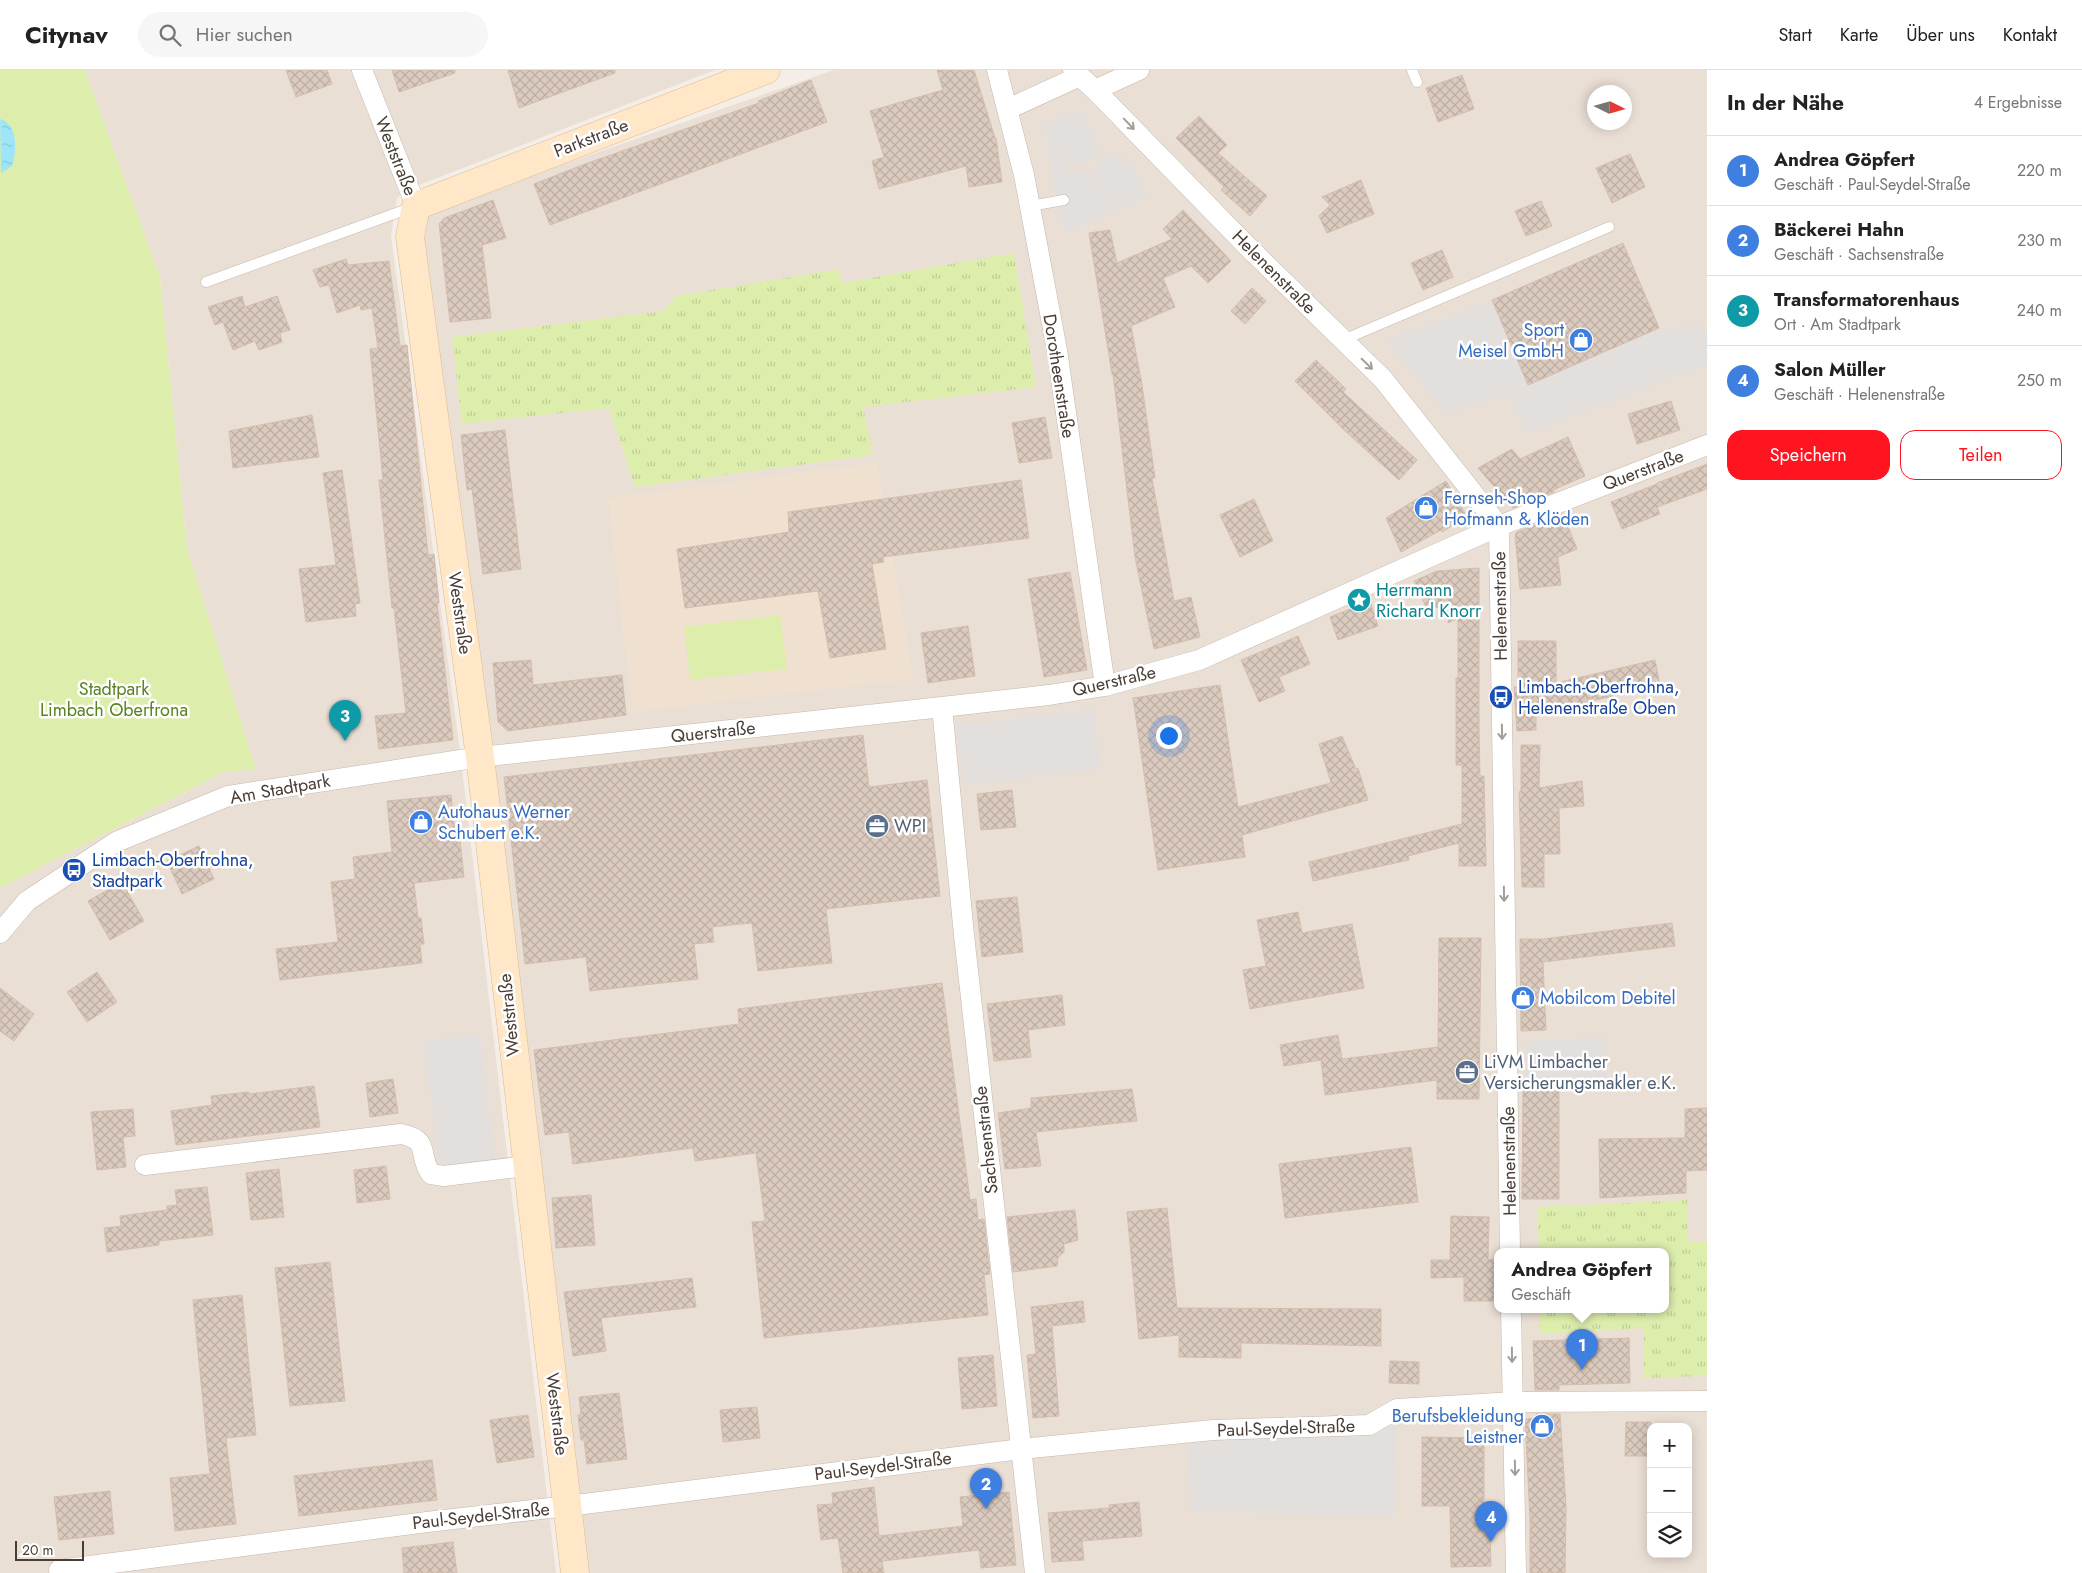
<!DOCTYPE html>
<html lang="de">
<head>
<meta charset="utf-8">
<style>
	body { margin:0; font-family:Jost,sans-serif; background:#f6f6f6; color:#222 }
	.controls { position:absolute; right:15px; bottom:15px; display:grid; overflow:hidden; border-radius:10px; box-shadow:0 2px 12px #0003 }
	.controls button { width:45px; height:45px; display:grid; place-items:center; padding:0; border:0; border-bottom:1px solid #e0e0e0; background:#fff; color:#222; font:25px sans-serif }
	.compass { position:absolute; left:1587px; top:15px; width:45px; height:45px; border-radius:50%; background:#fff; box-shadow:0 2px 12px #0003; rotate:95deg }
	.scale { position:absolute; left:15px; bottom:12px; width:69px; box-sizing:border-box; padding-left:5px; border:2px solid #493d35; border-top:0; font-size:14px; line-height:18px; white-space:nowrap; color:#493d35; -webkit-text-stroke:4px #fff; paint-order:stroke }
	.you { position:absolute; left:1168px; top:665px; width:18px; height:18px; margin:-12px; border:4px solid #fff; border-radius:50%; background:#1a73e8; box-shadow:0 0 0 8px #1a73e833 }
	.badge { display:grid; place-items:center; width:32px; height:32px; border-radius:50%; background:#ff1420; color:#fff; font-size:16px; font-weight:700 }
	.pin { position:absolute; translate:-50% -41px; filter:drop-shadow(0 1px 2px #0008) }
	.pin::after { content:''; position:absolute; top:26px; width:18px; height:15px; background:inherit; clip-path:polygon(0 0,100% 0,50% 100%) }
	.popup { position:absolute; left:1494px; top:1178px; width:175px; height:65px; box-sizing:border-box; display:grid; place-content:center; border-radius:10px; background:#fff; filter:drop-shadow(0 1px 4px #0005); font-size:16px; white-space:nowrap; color:#767676 }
	.popup b { font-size:19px; color:#222 }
	.popup::after { content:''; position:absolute; left:50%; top:100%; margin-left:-10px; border:10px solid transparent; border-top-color:#fff }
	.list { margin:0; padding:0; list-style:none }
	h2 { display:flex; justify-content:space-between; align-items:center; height:65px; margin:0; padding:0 20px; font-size:21px }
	h2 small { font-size:16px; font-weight:400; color:#767676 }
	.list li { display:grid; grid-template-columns:32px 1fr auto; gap:15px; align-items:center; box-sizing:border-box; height:70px; padding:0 20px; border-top:1px solid #e0e0e0 }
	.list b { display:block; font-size:19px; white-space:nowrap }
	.list p { margin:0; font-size:16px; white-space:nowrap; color:#767676 }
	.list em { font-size:16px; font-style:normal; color:#767676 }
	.actions { display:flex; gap:10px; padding:15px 20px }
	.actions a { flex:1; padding:11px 0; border:1px solid #ff1420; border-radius:15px; text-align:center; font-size:18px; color:#ff1420 }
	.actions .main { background:#ff1420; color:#fff }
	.icon { flex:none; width:28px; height:28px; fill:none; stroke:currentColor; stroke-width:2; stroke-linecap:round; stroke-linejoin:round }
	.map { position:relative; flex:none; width:1707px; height:1503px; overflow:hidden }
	header { display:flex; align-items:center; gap:30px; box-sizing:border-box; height:70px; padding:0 25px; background:#fff; border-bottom:1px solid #e0e0e0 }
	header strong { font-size:24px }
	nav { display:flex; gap:28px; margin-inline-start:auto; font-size:18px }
	.search { width:350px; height:45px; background:#f6f6f6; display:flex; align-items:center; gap:12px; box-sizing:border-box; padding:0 18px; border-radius:28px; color:#767676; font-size:19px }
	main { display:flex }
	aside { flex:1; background:#fff }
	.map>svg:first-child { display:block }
	.residential { fill:#eadfd5; fill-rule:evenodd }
	.education { fill:#f0e0d0 }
	.grass { fill:url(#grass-tufts) }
	.park { fill:#ddedac }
	.parking { fill:#e3dfdc }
	.water { fill:url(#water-ripples) }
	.building { fill:url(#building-cross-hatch); stroke:#d4bdae }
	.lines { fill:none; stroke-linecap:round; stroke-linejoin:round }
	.service-casing { stroke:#c5b7ac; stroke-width:11 }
	.minor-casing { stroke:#c5b7ac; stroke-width:21 }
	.secondary-casing { stroke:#ddbb94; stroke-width:29 }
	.service { stroke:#fff; stroke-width:10 }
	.minor { stroke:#fff; stroke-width:20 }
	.secondary { stroke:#ffe7c7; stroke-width:28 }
	.oneway { stroke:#a49e9a }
	.labels { text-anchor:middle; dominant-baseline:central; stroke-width:5; stroke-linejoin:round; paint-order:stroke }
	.street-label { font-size:18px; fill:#493d35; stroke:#fff }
	.shop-label { font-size:18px; fill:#366cbe; stroke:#fff; text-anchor:start }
	.culture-label { font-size:18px; fill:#0d838f; stroke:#fff; text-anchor:start }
	.transit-label { font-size:18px; fill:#164399; stroke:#fff; text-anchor:start }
	.park-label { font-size:18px; fill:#598222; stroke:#fff }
	.service-label { font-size:18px; fill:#4e5e75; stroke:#fff; text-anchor:start }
</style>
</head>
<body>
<header>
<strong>Citynav</strong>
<div class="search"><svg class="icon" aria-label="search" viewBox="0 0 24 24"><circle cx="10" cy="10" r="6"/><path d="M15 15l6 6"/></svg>Hier suchen</div>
<nav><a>Start</a><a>Karte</a><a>Über uns</a><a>Kontakt</a></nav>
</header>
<main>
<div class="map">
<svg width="1707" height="1503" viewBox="0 0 1707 1503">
	<defs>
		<pattern id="grass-tufts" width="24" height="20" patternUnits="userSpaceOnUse" patternTransform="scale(1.25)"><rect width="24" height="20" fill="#ddedac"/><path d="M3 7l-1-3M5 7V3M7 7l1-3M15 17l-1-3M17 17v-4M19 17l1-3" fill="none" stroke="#bfcc95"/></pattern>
		<pattern id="water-ripples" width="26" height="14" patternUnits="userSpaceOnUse" patternTransform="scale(1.25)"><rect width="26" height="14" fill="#9ee5f8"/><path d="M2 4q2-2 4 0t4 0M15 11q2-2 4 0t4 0" fill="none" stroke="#8ac5d5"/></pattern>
		<pattern id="building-cross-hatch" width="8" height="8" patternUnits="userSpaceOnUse" patternTransform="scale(1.25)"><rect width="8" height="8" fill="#dbcabe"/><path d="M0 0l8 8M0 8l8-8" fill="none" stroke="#bdaea4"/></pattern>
	</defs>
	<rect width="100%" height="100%" fill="#f5eee7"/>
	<!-- residential -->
	<path class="residential" d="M85 0H715L409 119 397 128 391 166 461 689 556 1503H0V818L224 702 255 699 187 479 160 208Z
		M834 0H1707V1503H585L421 170 426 142ZM1594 22H1624V52H1594ZM1498 1181H1666V1239H1498ZM1651 1357H1688V1484H1651Z"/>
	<!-- education -->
	<path class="education" d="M877 393 913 609 632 642 608 428Z"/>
	<!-- grass -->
	<path class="grass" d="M1014 183 1036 317 863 337 873 385 635 417 609 338 462 354 452 267 664 241 676 226 839 199 842 213Z
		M1688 1130V1172H1707V1306L1644 1308V1258L1540 1264V1239H1666V1181H1539L1537 1137Z"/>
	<!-- park -->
	<path class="park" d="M0 0H85L160 208 187 479 256 699 224 702 0 818Z
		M780 545 787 599 690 610 684 557Z"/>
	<!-- parking -->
	<path class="parking" d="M1082 38 1103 83 1075 96 1070 86H1068L1070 105 1089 97 1094 109 1099 107 1093 95 1120 83 1127 95 1133 93 1148 127 1114 142 1110 132 1105 133 1110 144 1067 163 1057 142 1047 71 1040 56Z
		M1492 230 1529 315 1659 258 1702 255 1707 266V295L1527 365 1506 325 1446 345 1385 271Z
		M1094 639 1101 699 963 716 956 655Z
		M480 964 495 1089 439 1096 423 971Z
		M1605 967 1607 1015 1526 1017V971Z
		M1397 1339 1394 1447 1190 1442 1187 1363Z"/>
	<!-- water -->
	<path class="water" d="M0 49C18 54 17 81 12 96L1 103Z"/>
	<!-- building -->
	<path class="building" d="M286 0H327L332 14 296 27Z
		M392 0H455V3L399 22Z
		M508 0H615V3L519 38Z
		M937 0H974L995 68H996L1002 112 969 117 966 96 879 119 872 91 884 87 870 41 943 20Z
		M1462 5 1474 39 1438 52 1426 18Z
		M811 10 827 52 550 155 534 114 585 94 759 33 758 31Z
		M1199 46 1227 75 1218 83 1267 126 1250 146 1221 120 1224 117 1176 68Z
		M1630 84 1645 117 1612 133 1596 98Z
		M1361 110 1374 144 1327 163 1319 146 1330 135 1322 127Z
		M493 130 506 168 482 175 491 248 450 252 439 154 444 148Z
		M1541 131 1552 156 1526 166 1515 141Z
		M1183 140 1231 191 1208 213 1191 196 1163 208 1175 237 1131 256 1142 315 1155 408H1152L1174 531 1191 527 1200 567 1154 579 1135 487 1113 304H1112L1089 163 1110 160 1117 193 1172 169 1163 159Z
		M1623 173 1659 258 1528 315 1492 230Z
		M1442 180 1453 207 1423 220 1411 193Z
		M346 189 348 195 389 191 400 276 407 275 428 485 434 484 439 533H437L453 670 379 679 375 646 406 643 394 538H392L379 410H383L370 279 378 278 372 238 361 240 360 235 337 243 329 215 320 217 313 200Z
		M1252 218 1266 231 1245 254 1231 241Z
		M242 226 245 237 277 226 290 260 280 263 282 272 259 280 255 271 233 280 223 252 215 255 208 237Z
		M1316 290 1346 319 1343 322 1417 390 1399 410 1343 359 1295 311Z
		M1671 331 1680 360 1637 374 1628 344Z
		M312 345 319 387 233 398 229 361Z
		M1045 347 1052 388 1019 393 1012 353Z
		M505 360 521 499 483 504 472 419 467 420 461 365Z
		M1568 367 1585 406 1553 420 1554 422 1513 438 1478 398 1512 379 1520 389Z
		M1707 394V419L1657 437 1660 444 1622 459 1611 432 1657 414V413Z
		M342 400 360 533 355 534 356 546 306 552 299 499 336 495 323 403Z
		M1021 410 1029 468 883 487 884 492 872 494 886 579 830 588 818 521 685 538 677 479 789 462 788 442Z
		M1446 411 1467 447 1442 462 1441 460 1401 482 1386 448Z
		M1254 429 1273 471 1240 487 1220 445Z
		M1563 444 1577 479 1558 487 1561 515 1520 519 1515 465 1517 462Z
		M1479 498V659L1480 706H1484L1486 796H1459V773L1408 786 1409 790 1313 811 1309 792 1462 754V695H1456V608H1458V548L1448 553 1450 532 1428 541 1414 511 1437 501Z
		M1070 502 1087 600 1044 607 1028 509Z
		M1370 531 1378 556 1338 570 1330 547Z
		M968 556 975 606 928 613 921 563Z
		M1298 566 1310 594 1279 607 1285 621 1259 632 1241 590Z
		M1518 571H1556V613L1655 590 1660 615 1536 644V660L1517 661 1514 617H1518Z
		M531 590 533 615 622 605 626 645 508 661 498 652 493 593Z
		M1220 615 1238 737 1331 713 1319 674 1342 666 1356 699 1358 698 1368 730 1242 765 1245 787 1158 800 1133 628Z
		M863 665 869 717 927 710 940 826 826 839 832 893 758 901 752 853 712 857 714 872 694 874 698 909 590 921 586 887 525 894 504 707Z
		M1521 675H1540L1539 718 1582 711 1584 736 1559 738 1560 784H1544V817H1522L1519 722 1521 721Z
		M1012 720 1016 757 981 760 977 724Z
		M451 725 456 772 460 771 464 807 414 813 418 848H421L424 874H420L422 893 280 910 276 879 338 872 331 812 355 809 353 787 392 782 387 731Z
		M199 776 214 809 182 824 167 791Z
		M122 812 144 851 110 870 88 831Z
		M1017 827 1023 882 982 887 976 831Z
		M1298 842 1302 863 1352 854 1364 918 1250 939 1243 900 1266 896 1257 850Z
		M1672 853 1675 876 1543 892 1546 960 1521 961 1520 869H1543Z
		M1439 868H1481L1479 1029H1437V1010L1325 1025 1321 990 1284 996 1280 975 1338 965 1342 989 1438 977Z
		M97 902 117 932 87 952 67 922Z
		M942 913 970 1130 976 1129 978 1150 984 1149 990 1204 984 1205 988 1245 764 1268 752 1152 765 1151 756 1083 695 1091 693 1078 573 1094 569 1062 545 1065 534 980 739 954 738 939Z
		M0 918 34 944 14 971 0 961Z
		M1062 925 1065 955 1028 960 1031 987 994 991 987 934Z
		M393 1009 398 1043 370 1047 366 1013Z
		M314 1016 320 1057 176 1075 171 1041 212 1035 211 1026 249 1022V1024Z
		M1132 1019 1137 1051 1036 1062 1041 1096 1005 1099 998 1043 1031 1038V1028Z
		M1523 1021H1559V1129H1522Z
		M1707 1038V1100L1686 1101V1123L1600 1128 1599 1069 1685 1068V1039Z
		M133 1039 135 1066 123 1067 126 1097 97 1100 91 1042Z
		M1411 1077 1418 1132 1285 1148 1279 1094Z
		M386 1096 390 1129 357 1133 354 1100Z
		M279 1099 284 1147 251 1150 246 1103Z
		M207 1117 213 1165 159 1171V1175L107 1182 104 1158 121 1156 120 1146 167 1140V1136L177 1135 175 1120Z
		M591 1125 595 1175 556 1178 552 1128Z
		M1167 1138 1177 1238 1381 1239V1276L1241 1273V1288L1179 1287V1265L1139 1269 1127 1142Z
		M1075 1140 1078 1170 1064 1174V1182L1058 1188 1057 1196 1013 1202 1007 1147Z
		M1451 1146 1489 1147 1488 1190 1496 1189V1231H1464V1207L1431 1208V1190H1450Z
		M330 1192 345 1331 290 1336 275 1198Z
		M692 1208 696 1237 601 1248 606 1281 573 1286 564 1222Z
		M242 1225 256 1365 226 1368 236 1454 175 1461 170 1408 210 1404 193 1230Z
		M1083 1231 1085 1252 1052 1256 1059 1346 1033 1348 1027 1285 1036 1284 1031 1237Z
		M1629 1268 1630 1313 1559 1315V1320H1535L1533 1271Z
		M993 1285 997 1336 962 1339 958 1288Z
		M1390 1291 1419 1292V1314L1389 1313Z
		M619 1323 627 1389 587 1394 584 1370H581L578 1345 581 1344 579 1327Z
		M757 1337 760 1368 723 1372 720 1340Z
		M1536 1344H1560L1566 1437 1565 1503H1530V1449L1525 1349 1536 1348Z
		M528 1345 534 1387 497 1393 490 1350Z
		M1626 1352H1651V1386H1625Z
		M1422 1367 1484 1368V1459H1490L1491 1496 1451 1497 1450 1436H1422Z
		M432 1390 437 1430 299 1446 294 1406Z
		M874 1417 879 1466 963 1456 960 1427 1009 1422 1016 1495 981 1498 979 1480 882 1491 884 1503H843L838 1468 821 1470 817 1435 833 1434 832 1423Z
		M110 1421 114 1464 59 1470 54 1427Z
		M1139 1432 1142 1466 1082 1471 1084 1490 1052 1492 1048 1443 1110 1438 1109 1435Z
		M453 1472 457 1503H404L402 1478Z"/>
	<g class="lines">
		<!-- service casing -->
		<g class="service-casing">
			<path id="service" d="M1412 0 1417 12
				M1030 136 1064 130
				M206 212 413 137
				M1343 270 1609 157"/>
		</g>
		<!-- minor casing -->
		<g class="minor-casing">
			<path id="minor" d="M362 0 416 136
				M997 0 1024 105 1057 280 1105 616
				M1073 0 1095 20 1247 176 1383 309 1499 456 1510 1181
				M1095 20 1139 0
				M1008 39 1080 6
				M942 637 964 865 1035 1503
				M0 863 27 831 116 772 228 726 480 687 942 637 1049 625 1105 616 1199 590 1499 456 1707 375
				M145 1095 401 1064C432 1070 417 1085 431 1104L444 1106 526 1096
				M1511 1239 1516 1503
				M59 1500 427 1452 568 1436 1021 1379 1213 1360 1369 1355 1397 1339 1514 1332 1707 1331"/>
		</g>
		<!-- secondary casing -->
		<g class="secondary-casing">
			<path id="secondary" d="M575 1503 480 687 410 167 416 136 766 0"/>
		</g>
		<!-- service -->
		<use href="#service" class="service"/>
		<!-- minor -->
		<use href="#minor" class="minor"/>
		<!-- secondary -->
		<use href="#secondary" class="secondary"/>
	</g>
	<!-- one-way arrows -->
	<defs><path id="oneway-shaft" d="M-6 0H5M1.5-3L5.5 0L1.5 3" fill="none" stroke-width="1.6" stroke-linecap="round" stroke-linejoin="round" transform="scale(1.25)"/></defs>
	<g class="oneway">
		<use href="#oneway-shaft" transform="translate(1129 54) rotate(46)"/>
		<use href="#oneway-shaft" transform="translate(1367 294) rotate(44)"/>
		<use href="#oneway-shaft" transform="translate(1502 662) rotate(89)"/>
		<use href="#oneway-shaft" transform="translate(1504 824) rotate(89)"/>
		<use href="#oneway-shaft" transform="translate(1512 1285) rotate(89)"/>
		<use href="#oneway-shaft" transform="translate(1515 1398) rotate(89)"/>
	</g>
	<!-- icons -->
	<defs>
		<g id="shop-disc" transform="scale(1.25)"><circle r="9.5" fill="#3f7fe0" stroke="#fff"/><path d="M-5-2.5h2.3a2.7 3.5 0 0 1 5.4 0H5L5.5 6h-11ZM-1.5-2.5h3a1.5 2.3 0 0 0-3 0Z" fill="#fff"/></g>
		<g id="sight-disc" transform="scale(1.25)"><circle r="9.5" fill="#0f9aa8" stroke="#fff"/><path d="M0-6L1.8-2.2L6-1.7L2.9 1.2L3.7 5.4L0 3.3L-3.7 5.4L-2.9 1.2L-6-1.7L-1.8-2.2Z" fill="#fff"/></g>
		<g id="bus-disc" transform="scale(1.25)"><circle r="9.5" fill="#1a4fb4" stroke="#fff"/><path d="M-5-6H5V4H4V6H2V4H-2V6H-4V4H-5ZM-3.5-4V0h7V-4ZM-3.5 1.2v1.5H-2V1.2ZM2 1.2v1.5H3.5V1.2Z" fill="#fff"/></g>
		<g id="office-disc" transform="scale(1.25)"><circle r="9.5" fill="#5c6f8a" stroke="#fff"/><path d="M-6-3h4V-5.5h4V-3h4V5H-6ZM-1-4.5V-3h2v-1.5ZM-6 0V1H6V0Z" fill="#fff"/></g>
	</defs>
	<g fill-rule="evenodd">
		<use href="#shop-disc" x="1581" y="270"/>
		<use href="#shop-disc" x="1426" y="438"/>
		<use href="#sight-disc" x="1359" y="530"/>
		<use href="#bus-disc" x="1501" y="627"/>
		<use href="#shop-disc" x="421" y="752"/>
		<use href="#office-disc" x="877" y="756"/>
		<use href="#bus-disc" x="74" y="800"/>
		<use href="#shop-disc" x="1523" y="928"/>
		<use href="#office-disc" x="1467" y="1002"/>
		<use href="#shop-disc" x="1542" y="1356"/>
	</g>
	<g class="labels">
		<!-- street labels -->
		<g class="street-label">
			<text transform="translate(591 68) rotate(-21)">Parkstraße</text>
			<text transform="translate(396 86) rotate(68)">Weststraße</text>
			<text transform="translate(1274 202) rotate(45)">Helenenstraße</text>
			<text transform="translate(1059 306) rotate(81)">Dorotheenstraße</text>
			<text transform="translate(1643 400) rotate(-21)">Querstraße</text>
			<text transform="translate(1500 536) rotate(-91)">Helenenstraße</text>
			<text transform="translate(460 543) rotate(82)">Weststraße</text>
			<text transform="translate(1114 611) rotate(-13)">Querstraße</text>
			<text transform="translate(713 662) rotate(-6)">Querstraße</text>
			<text transform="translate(280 719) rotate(-10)">Am Stadtpark</text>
			<text transform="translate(509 945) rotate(-96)">Weststraße</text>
			<text transform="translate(986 1070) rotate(-96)">Sachsenstraße</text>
			<text transform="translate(1509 1091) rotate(-91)">Helenenstraße</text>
			<text transform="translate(557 1344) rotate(83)">Weststraße</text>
			<text transform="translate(1286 1358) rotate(-2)">Paul-Seydel-Straße</text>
			<text transform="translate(883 1396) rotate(-7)">Paul-Seydel-Straße</text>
			<text transform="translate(481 1446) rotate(-6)">Paul-Seydel-Straße</text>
		</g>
		<!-- shop labels -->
		<g class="shop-label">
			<text x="1564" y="260" text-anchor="end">Sport<tspan x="1564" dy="21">Meisel GmbH</tspan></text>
			<text x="1444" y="428">Fernseh-Shop<tspan x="1444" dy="21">Hofmann &amp; Klöden</tspan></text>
			<text x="438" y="742">Autohaus Werner<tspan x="438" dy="21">Schubert e.K.</tspan></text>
			<text x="1540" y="928">Mobilcom Debitel</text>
			<text x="1524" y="1346" text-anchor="end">Berufsbekleidung<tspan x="1524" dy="21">Leistner</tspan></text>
		</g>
		<!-- culture labels -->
		<g class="culture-label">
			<text x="1376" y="520">Herrmann<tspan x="1376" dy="21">Richard Knorr</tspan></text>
		</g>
		<!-- transit labels -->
		<g class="transit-label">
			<text x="1518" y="617">Limbach-Oberfrohna,<tspan x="1518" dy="21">Helenenstraße Oben</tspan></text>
			<text x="92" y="790">Limbach-Oberfrohna,<tspan x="92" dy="21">Stadtpark</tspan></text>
		</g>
		<!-- park labels -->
		<g class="park-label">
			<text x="114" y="619">Stadtpark<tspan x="114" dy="21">Limbach Oberfrona</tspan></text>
		</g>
		<!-- service labels -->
		<g class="service-label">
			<text x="894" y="756">WPI</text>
			<text x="1484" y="992">LiVM Limbacher<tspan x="1484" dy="21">Versicherungsmakler e.K.</tspan></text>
		</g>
	</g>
</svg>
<div class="controls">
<button>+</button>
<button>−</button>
<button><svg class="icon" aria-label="layers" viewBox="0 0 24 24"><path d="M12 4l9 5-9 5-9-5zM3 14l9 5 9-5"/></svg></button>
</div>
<svg class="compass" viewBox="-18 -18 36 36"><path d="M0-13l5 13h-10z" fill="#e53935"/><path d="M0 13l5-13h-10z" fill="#767676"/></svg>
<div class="scale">20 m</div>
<div class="you"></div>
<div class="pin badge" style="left:1582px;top:1300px;background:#3f7fe0">1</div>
<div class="popup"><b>Andrea Göpfert</b>Geschäft</div>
<div class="pin badge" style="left:986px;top:1439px;background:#3f7fe0">2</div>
<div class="pin badge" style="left:345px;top:671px;background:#0f9aa8">3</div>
<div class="pin badge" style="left:1491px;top:1472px;background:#3f7fe0">4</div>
</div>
<aside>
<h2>In der Nähe<small>4 Ergebnisse</small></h2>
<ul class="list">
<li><span class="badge" style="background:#3f7fe0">1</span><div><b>Andrea Göpfert</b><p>Geschäft · Paul-Seydel-Straße</p></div><em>220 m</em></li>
<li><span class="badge" style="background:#3f7fe0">2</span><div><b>Bäckerei Hahn</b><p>Geschäft · Sachsenstraße</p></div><em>230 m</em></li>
<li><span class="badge" style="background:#0f9aa8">3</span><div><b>Transformatorenhaus</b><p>Ort · Am Stadtpark</p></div><em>240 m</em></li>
<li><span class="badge" style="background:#3f7fe0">4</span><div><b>Salon Müller</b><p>Geschäft · Helenenstraße</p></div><em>250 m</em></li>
</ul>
<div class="actions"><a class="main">Speichern</a><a>Teilen</a></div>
</aside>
</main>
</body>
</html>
